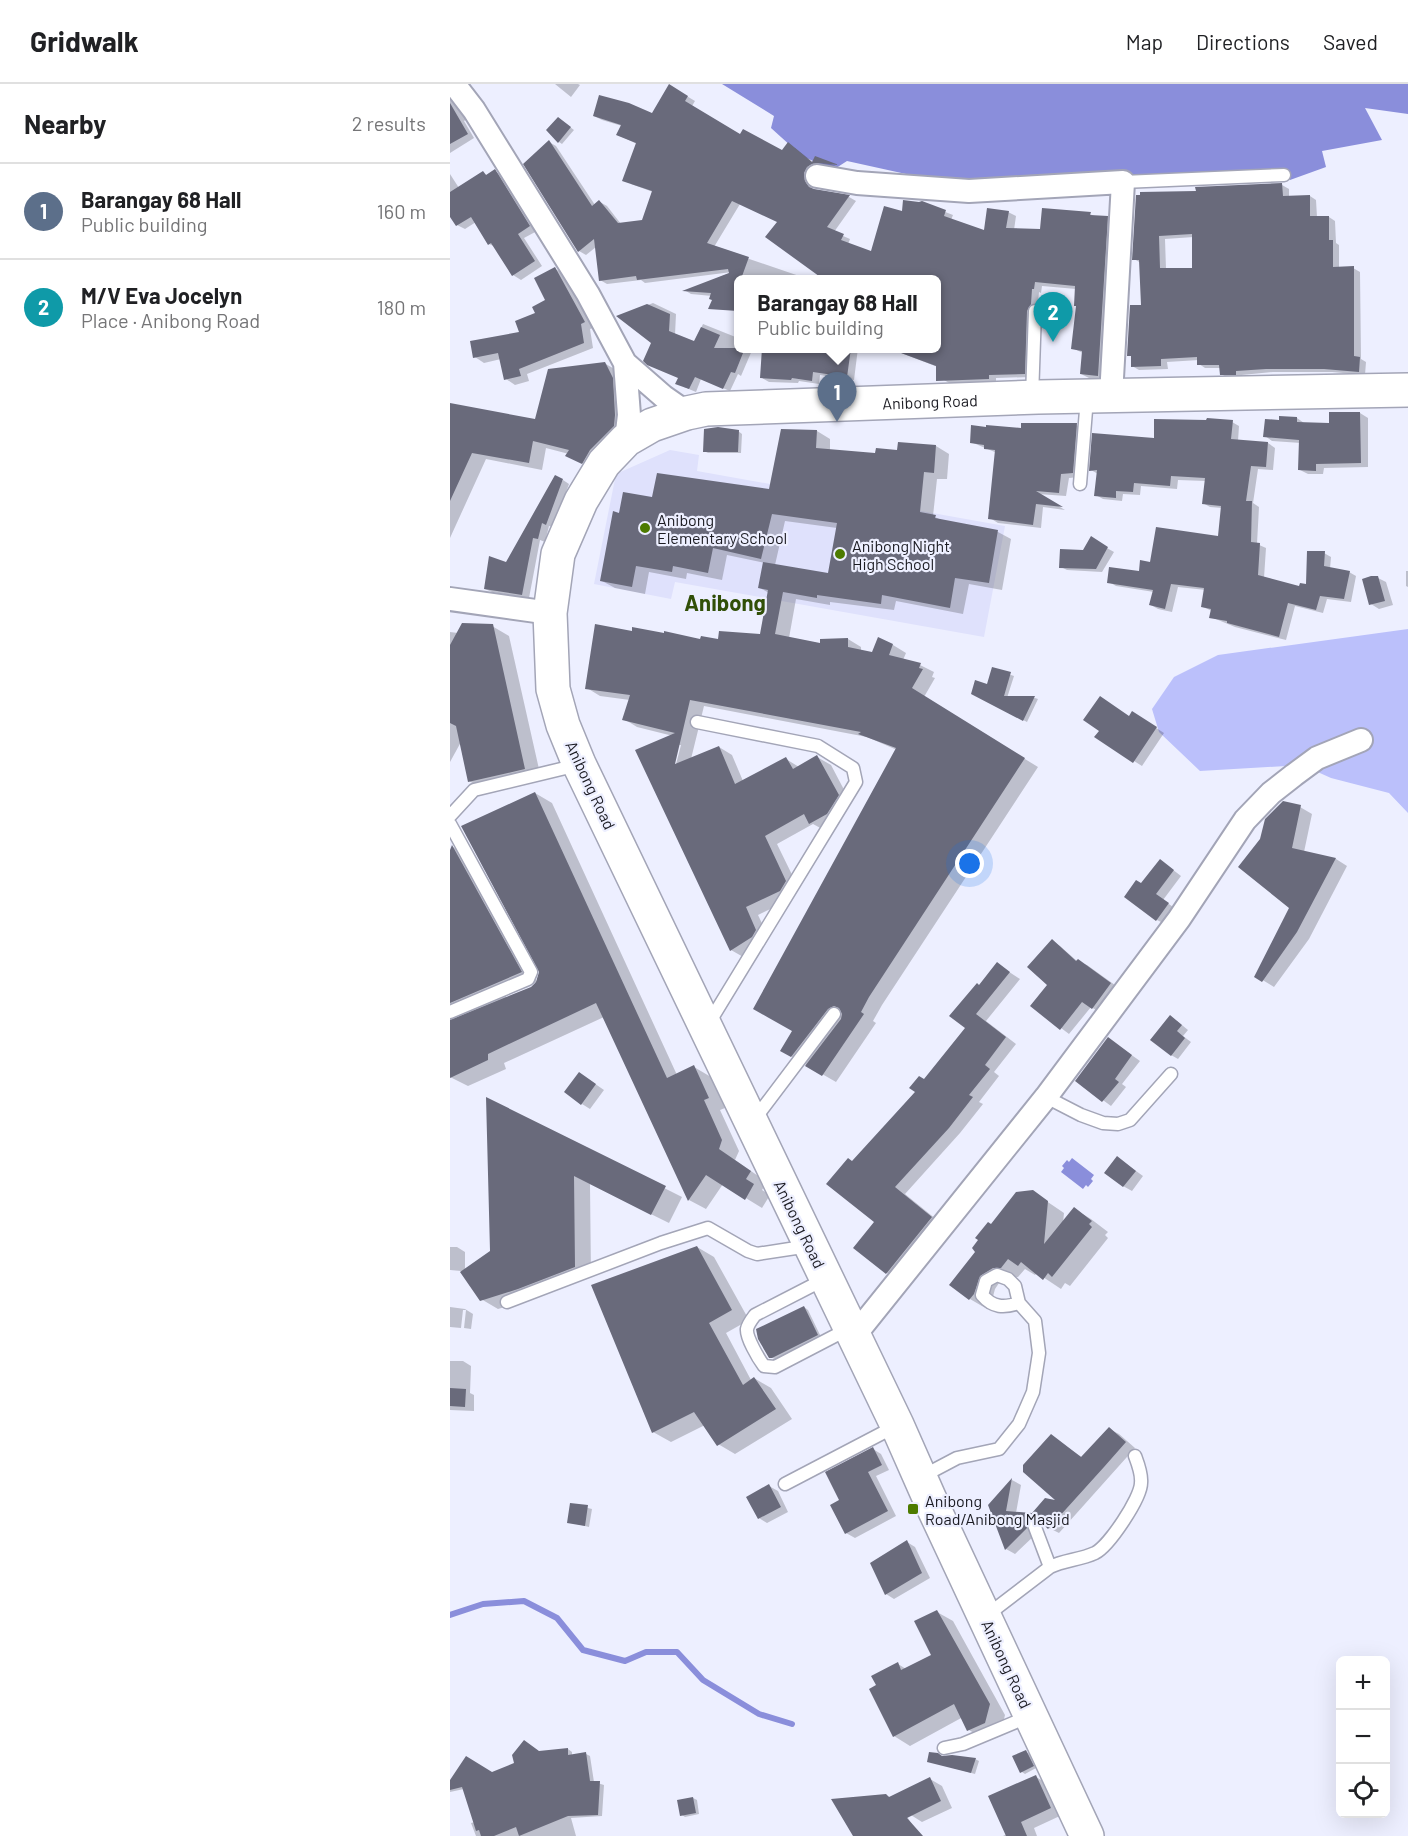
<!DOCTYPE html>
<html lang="en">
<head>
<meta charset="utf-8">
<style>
	body { margin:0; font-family:Barlow,sans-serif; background:#f2f2f2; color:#202124 }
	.controls { position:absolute; right:18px; bottom:18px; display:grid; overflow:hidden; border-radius:9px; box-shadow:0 6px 24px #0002 }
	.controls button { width:54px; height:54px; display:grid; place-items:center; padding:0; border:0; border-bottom:2px solid #e0e0e0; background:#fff; color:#202124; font:30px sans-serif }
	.you { position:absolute; left:520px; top:780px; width:21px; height:21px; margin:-15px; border:4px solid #fff; border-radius:50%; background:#1a73e8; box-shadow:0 0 0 9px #1a73e833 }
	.badge { display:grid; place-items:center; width:39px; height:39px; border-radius:50%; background:#0b8043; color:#fff; font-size:20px; font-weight:700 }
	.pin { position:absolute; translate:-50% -50px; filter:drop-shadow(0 2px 3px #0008) }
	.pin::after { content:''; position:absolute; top:32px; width:21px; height:18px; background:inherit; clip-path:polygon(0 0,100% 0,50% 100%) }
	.popup { position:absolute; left:284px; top:191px; width:207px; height:78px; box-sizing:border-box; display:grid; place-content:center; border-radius:9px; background:#fff; filter:drop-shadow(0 2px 4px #0005); font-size:20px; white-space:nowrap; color:#757577 }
	.popup b { font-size:22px; color:#202124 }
	.popup::after { content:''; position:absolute; left:50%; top:100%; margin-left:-12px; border:12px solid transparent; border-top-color:#fff }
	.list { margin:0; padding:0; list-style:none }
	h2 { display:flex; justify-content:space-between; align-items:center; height:78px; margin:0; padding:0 24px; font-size:26px }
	h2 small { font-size:20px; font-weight:400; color:#757577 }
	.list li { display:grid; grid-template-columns:39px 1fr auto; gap:18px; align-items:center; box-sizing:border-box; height:96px; padding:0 24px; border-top:2px solid #e0e0e0 }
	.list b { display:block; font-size:22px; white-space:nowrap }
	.list p { margin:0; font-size:20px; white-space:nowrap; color:#757577 }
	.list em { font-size:20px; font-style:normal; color:#757577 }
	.icon { flex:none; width:33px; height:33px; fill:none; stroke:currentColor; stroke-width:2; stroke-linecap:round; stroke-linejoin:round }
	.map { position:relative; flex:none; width:958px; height:1752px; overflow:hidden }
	header { display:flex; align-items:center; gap:36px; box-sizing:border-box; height:84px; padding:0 30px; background:#fff; border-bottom:2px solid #e0e0e0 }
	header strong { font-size:28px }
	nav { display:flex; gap:33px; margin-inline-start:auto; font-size:21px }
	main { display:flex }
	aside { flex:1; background:#fff }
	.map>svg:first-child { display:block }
	.built { fill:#dfe1fc }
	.green { fill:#bbc0fb }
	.water { fill:#8a8edb }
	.shadow { fill:#0003; fill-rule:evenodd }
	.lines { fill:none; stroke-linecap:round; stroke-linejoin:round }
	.stream { stroke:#8a8edb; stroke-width:6 }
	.building { fill:#696a7b; fill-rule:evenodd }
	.lane-casing { stroke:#a3a5b7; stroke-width:15 }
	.street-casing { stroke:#a3a5b7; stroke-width:26 }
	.secondary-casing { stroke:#a3a5b7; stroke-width:36 }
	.lane { stroke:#fff; stroke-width:12 }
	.street { stroke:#fff; stroke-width:22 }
	.secondary { stroke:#fff; stroke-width:33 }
	.poi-dot { fill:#4d7b00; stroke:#edefff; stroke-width:2 }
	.labels { text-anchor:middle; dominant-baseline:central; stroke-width:4.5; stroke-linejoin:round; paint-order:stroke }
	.street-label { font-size:16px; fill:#1b1b22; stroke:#edefff }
	.poi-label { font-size:16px; fill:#1b1b22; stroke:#edefff; text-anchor:start }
	.district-label { font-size:22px; font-weight:bold; fill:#314f08; stroke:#edefff }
</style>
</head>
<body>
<header>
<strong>Gridwalk</strong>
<nav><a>Map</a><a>Directions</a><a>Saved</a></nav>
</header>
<main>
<aside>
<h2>Nearby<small>2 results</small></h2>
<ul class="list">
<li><span class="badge" style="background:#5c6f8a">1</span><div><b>Barangay 68 Hall</b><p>Public building</p></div><em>160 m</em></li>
<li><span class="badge" style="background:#0f9aa8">2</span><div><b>M/V Eva Jocelyn</b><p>Place · Anibong Road</p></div><em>180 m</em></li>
</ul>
</aside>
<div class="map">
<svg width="958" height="1752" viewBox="0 0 958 1752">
	<rect width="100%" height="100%" fill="#edefff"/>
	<!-- built -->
	<path class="built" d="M220 366 249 371 247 387 555 442 534 553 225 498 221 515 144 500 166 390Z"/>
	<!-- green -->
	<path class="green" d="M958 545V729L939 709 881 694 852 681 750 687 709 648 702 625 724 593 768 571Z"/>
	<!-- water -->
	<path class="water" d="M272 0H958V30L915 24 932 56 872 67 876 83 840 96 837 85 525 97 456 90 397 77 383 86 352 72 321 44 324 32Z
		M622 1074 644 1091 641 1095 643 1097 638 1103 636 1101 633 1105 611 1088 614 1084 612 1082 617 1076 619 1078Z"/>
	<!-- shadow -->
	<path class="shadow" d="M105 0H128L130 1 121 13Z
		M220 2 245 17 242 22 291 52 332 68 345 64 364 79 366 74 391 84 370 83 361 94V103L365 107 399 113 406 117 384 148 400 155 398 160 422 169 453 129 472 119 503 131 501 136 535 148 558 128 566 132 564 146 592 147 640 130 646 133 657 134 664 138 655 295 639 294 631 290 633 269 622 264 628 223 626 205 592 202 591 209 589 208 581 293 546 294V298L501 300 494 296 493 285 438 264H486V196H375L318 153 329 138 290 120 264 163 361 196H288V227L262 212 241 210 236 207 282 188 195 199 191 196 157 200 150 196 146 163 136 171 129 167 99 58 106 62 145 121 150 118 157 122 171 140 193 137 203 108 181 100 187 60 168 51 172 42 152 36 144 32 149 16 221 70Z
		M0 11 17 35 14 37 24 54 0 69Z
		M112 37 124 46 112 60 109 58Z
		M45 87 52 92 87 147 74 154 92 182 71 196 63 191 46 163 39 160 26 138 15 145 7 141 0 129V90L9 104 33 89 38 92Z
		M832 101 839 105V113L860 112 866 116 867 133H879L885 137 886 159 889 161V184H903L910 188 911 275 916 278 915 291 882 288H823L792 291V294H778L771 290V284H755L749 280V276L717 278 718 285 689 286 682 282V272L678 271 692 223 691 179 684 175 747 108ZM744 153 743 185H716L715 155Z
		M105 185 115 190 143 244 140 245 143 264 77 290 79 297 65 301 56 295 51 275 34 279 25 273 72 249 97 217Z
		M203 219 226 230 225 251 244 259 253 240 288 254V264H303L291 292 288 290 280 307 251 295 246 308 234 303 230 294 202 258 169 232Z
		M321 264H408L404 296 370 291 369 300 349 297 348 299 319 298 312 294Z
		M154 279 168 287 179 339 146 386 117 372 119 370 96 364 92 386 36 375 0 454V321L86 336Z
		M910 329 918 334V383L874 384 873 390H858L850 386 851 359 822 357 815 352 830 338 847 334 854 339 881 340Z
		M782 338 789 342 788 357 818 359 825 364 823 386 808 385 803 419 809 423 807 460 816 464 814 494 850 504 857 502 874 469 881 473 880 485 899 488 906 492 901 518 877 515 873 529 845 522 836 556 785 543 761 533 762 527 753 523 756 506 728 503 722 528 708 525 701 521 704 508 666 502 659 498 690 488 701 479 770 454 772 424 760 423 753 419 756 397 728 396 727 405 691 402 690 411 673 410 672 417 653 415 646 411 648 390 641 386 705 355Z
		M626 341 634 345 630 393 619 394 616 412 588 410 615 426 593 423 591 444 548 439 540 434 547 369 521 358 573 346Z
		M288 347 292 350 291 369H258L254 367Z
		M367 347 380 355V367L427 370 449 367V359L486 362 499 370 497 395H487L483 432 495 438 548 448 561 455 552 506 519 500 513 530 446 517 444 526 380 518V521L346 515 339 554 372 560 398 555 411 563V567L423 570 429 555 443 561 456 569 453 576 470 581 484 588 482 593 485 594 474 613 588 683 432 921 423 937 426 939 386 998 332 967 344 946 447 666 417 653 254 622 241 675 269 663 282 671 293 697 336 675 349 683 367 673 381 681 401 719 390 737 374 746 363 740 327 760 349 805 343 814 308 831 319 854 315 861 295 874 281 866 187 667 223 652 187 643 174 635 180 616 150 612 137 604 183 549 269 557 311 552 319 509 310 504 315 479 277 471 272 496 237 489 236 495 199 488 195 510 165 504 152 497 170 430 203 415 320 406ZM335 437 387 444 379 490 325 481ZM228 661H231L224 688 221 687Z
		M113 396 119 400 103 443 99 442 95 458 90 456 79 514 42 508 35 505 57 480Z
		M641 455 664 468 652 488 617 486 611 483 634 468Z
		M956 487H958V503L956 502Z
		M928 494 936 498 943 521 929 525 921 520Z
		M42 542 59 552 91 694 36 707 19 697 11 658 0 678V548L8 549Z
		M543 585 564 592 557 614H585L588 615 577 638 522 609 538 602Z
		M680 634H691L714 649 692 682 684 677 651 646Z
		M85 709 102 719 227 991 244 983 261 993 275 1024 270 1026 289 1067 285 1076 317 1098 312 1106 320 1111 312 1124 273 1100 256 1125 239 1116 154 933 54 979 56 985 18 1002 0 993V770L3 763 19 773 87 898 90 892ZM87 898 82 904 57 915 56 912Z
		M850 723 862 730 854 768 886 775 897 782 859 855 824 903 806 892 841 824 790 783Z
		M718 782 731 792 713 816 726 825 715 840 707 836 692 800Z
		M602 857 610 862 628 878 637 881 669 904 651 929 641 923 619 950 582 922 599 901Z
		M547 880 570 895 536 937 566 960 544 988 549 992 529 1018 533 1020 510 1049 455 1110 492 1140 448 1195 437 1189 406 1164 426 1138 403 1078 475 997 517 944 530 903Z
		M727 937 738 946 733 952 741 958 728 975 721 971Z
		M666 960 690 977 672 1000 676 1003 661 1022 627 997Z
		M138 995 154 1006 140 1025 132 1020Z
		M37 1015 232 1113 219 1139 140 1100 141 1193 85 1214 48 1225 31 1215 11 1187 0 1186V1163H7L15 1168V1186L42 1167Z
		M668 1074 693 1092 682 1107 673 1102Z
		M583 1108 614 1129 613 1139 624 1125 641 1135 658 1148 655 1151 658 1154 620 1202 615 1199 611 1205 587 1189 585 1191 575 1185 568 1193H561L549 1199 545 1205 541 1220 537 1225 520 1215 501 1200 527 1168 542 1142Z
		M247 1163 264 1173 299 1236 276 1249 301 1296 304 1294 321 1304 342 1335 285 1370 268 1360 255 1341 221 1358 203 1348Z
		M0 1223 15 1225 23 1230 21 1245 14 1244 16 1226H13L11 1244 0 1243Z
		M354 1223 358 1226 371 1253 327 1276 320 1273Z
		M0 1277H13L21 1282 20 1309 24 1311V1327L0 1326Z
		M659 1345 669 1350 685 1364 609 1449 599 1444 592 1436 586 1438V1450L565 1470 556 1465 540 1421 562 1396 571 1401 566 1429 583 1431 610 1418 601 1352 633 1374Z
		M423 1365 431 1370 439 1386 426 1392 446 1432 405 1454 396 1449 391 1417Z
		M319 1402 328 1407 338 1428 317 1439 309 1434Z
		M122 1420 142 1425 139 1443 119 1438Z
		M457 1458 465 1463 480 1494 444 1515 436 1510Z
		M487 1528 503 1537 555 1631 551 1648 535 1656 519 1646 513 1633 460 1662 444 1652 428 1602 448 1580 456 1585 483 1571Z
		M118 1665 122 1668V1672L136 1670 140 1672 144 1698 154 1701 152 1732 121 1734 126 1752H26L21 1739 25 1738 14 1705 0 1708V1699L42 1690 89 1668Z
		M576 1668 580 1670 586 1684 575 1690 572 1688Z
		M492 1673 525 1675 529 1677 525 1690 479 1677Z
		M586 1693 598 1700 612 1731 584 1744 587 1752H553L557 1750Z
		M480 1695 492 1702 502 1724 472 1738 453 1726 469 1752H405L436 1711 441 1714Z
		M243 1714 247 1716 249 1730 235 1733 232 1731Z"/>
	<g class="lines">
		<!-- stream -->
		<path class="stream" d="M0 1531 33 1520 74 1517 107 1534 133 1566 175 1577 196 1568H227L253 1596 309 1630 342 1640"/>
	</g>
	<!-- building -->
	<path class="building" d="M219 0 238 12 235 17 290 50 293 45 332 66 338 58 362 78 365 72 389 81 369 79 362 80 357 83 354 89 355 97 359 103 364 105 400 111 377 143 394 150 391 156 421 167 434 122 452 127 453 116 469 118 472 117 496 126 494 132 534 146 537 124 559 127 556 144 590 145 592 124 641 128 640 131 658 132 648 292 630 290 632 267 621 265 626 222H624L625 202 585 198 584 205H582L581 220 577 227 575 290 539 291V295L486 297V282L443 266 444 264H486V195H373L315 153 327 138 282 117 257 159 299 173 291 195H288V227L258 225 262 216 259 215 261 209 232 207 279 189 278 185 187 196 186 192 149 197 144 155 128 168 73 80 99 56 142 122 149 116 168 139 192 136 202 107 172 97 186 59 166 51 171 41 143 32 149 11 179 19 202 29Z
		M0 19 18 50 0 60Z
		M108 33 121 43 108 59 96 46Z
		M45 85 80 142 68 150 85 177 62 192 41 159 38 161 21 133 6 142 0 133V108L33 87 36 91Z
		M832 99 833 112 860 111V132H879V156H883V183L904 182V272L910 273 909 288 874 285H816L786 287V291H770L769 281H747V273L711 275V282L681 283V272H677L680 221H691L689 176H682L686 111H690V108L746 107 745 103ZM742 150V184H710L709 152Z
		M105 183 135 238 131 240 134 259 69 285 71 292 54 296 48 269 23 274 20 257 69 248 65 237 85 229 82 223 95 216 84 194Z
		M197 220 220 230 219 247 244 257 251 243 270 251 264 264H295L285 289 281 288 273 305 245 293 239 305 225 300 228 294 197 281 193 277 201 259 166 232Z
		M312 264H401L397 293 363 288 362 297 342 294 341 296 310 294Z
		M155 278 163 294 165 331 164 342 140 366 132 380 115 372 119 366 83 357 79 379 22 369 0 417V319L85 335 98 285Z
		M879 328H910L911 379 866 380V387L848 386 849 356 813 353 815 335 829 336V332L847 333V338L879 339Z
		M757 334 783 336 781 355 818 358 816 383 801 382 796 417H802L801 458 810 459 808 491 849 502 850 499 856 500 857 467H875L874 482 900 487 894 515 870 512 866 526 838 519 829 553 777 539V537L759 534 761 525 751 523 754 504 721 500 715 525 699 521 703 506 657 499 659 483 689 487 690 476 700 478 706 443 768 452 771 422 752 420 755 394 721 392 720 402 684 399 683 408 666 407V414L644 412 647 386 639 387 642 349 704 354V335L756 336Z
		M571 339H627L623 389 611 390 609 409 586 407 613 423 586 420 583 441 538 435 545 366 534 365V361L520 359 521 341 536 343V341L571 344Z
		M268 343 289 346 288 368H253L254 345Z
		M331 345 367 346 366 364 425 369 426 364 447 366 448 358 486 361 484 389 474 388 470 428 486 431 485 434 548 446 539 499 505 494 500 524 432 511 431 520 367 511V514L333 508 325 550 370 559V555L398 554V563L422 568 428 553 443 560 439 571 471 579 469 584 473 585 462 604 575 674 419 913 411 928 414 930 372 992 355 982 391 935 392 930 389 924 384 922 378 925 341 973 330 967 342 947 303 925 446 664 408 650 411 648 240 616 225 680 269 662 285 700 336 673 343 685 367 671 389 711 377 730 359 740 354 730 315 752 336 797 330 807 296 823 306 846 302 853 280 867 185 666 225 649 172 636 180 611 135 605 145 540 182 547V543L214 549V547L250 555 251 552 268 555 269 547 310 550 318 506 308 504 313 478 378 489 387 439 322 430 311 475 263 464 258 489 223 482 222 488 186 482 182 503 150 497 163 427 169 429 173 408 202 413 207 389 319 405Z
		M105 391 113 395 96 441 92 439 88 455 83 454 72 511 34 505 39 472 56 478Z
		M641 452 658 463 646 485 609 484 610 465 633 466Z
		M921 492H928L935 517 919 521 912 495Z
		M12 539 43 540 75 685 18 698 6 642 0 639V561Z
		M542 583 561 588 554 612H585L573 637 521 610 525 596 537 600Z
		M650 612 679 632 682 627 707 643 683 679 644 653 649 647 633 636Z
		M85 708 217 994 244 981 259 1014 254 1016 272 1056 269 1065 301 1087 296 1095 304 1100 295 1116 256 1091 238 1117 146 919 38 970V976L0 994V936L81 903 86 898 89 888 11 742Z
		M833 717 851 721 842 764 886 774 847 848 812 898 804 893 839 824 788 783 810 755 815 735Z
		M2 761 72 888 0 919V766Z
		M710 775 724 786 706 810 719 819 706 837 674 813 686 796 691 799Z
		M602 855 626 877 628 875 661 899 642 925 632 918 610 946 580 922 597 901 577 883Z
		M547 878 560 888 526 930 556 953 535 981 540 985 519 1011 523 1013 499 1044 445 1103 482 1133 436 1190 403 1164 424 1138 376 1100 398 1074 402 1077 465 1008 459 1004 469 992 474 995 515 944 499 932 527 899 529 901Z
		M720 931 732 941 727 947 735 954 721 972 700 956Z
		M658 953 682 971 665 995 669 998 652 1018 625 997Z
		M129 988 146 1000 131 1021 114 1008Z
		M36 1013 216 1102 201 1131 124 1092 125 1183 68 1205 30 1217 10 1188 40 1167Z
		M667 1072 686 1087 673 1103 654 1089Z
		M583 1106 598 1117 594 1160 624 1123 642 1137 639 1140 642 1143 602 1193 598 1189 593 1196 571 1178 568 1182 558 1175 551 1184H543L530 1192 524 1210 519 1216 499 1201 525 1168 522 1164 528 1156 525 1154 538 1138 541 1140 566 1108Z
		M247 1162 282 1226 259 1239 293 1301 304 1293 326 1325 267 1362 244 1328 202 1349 141 1201Z
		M354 1222 368 1251 322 1274H319L308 1255 306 1245Z
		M0 1304 16 1305 15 1323 0 1322Z
		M659 1343 676 1358 654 1383 598 1445 592 1439 588 1431H580L575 1436 577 1444 555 1466 538 1421 562 1394 556 1427 582 1429 595 1414 605 1416 573 1388V1381L601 1350 631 1373Z
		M423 1363 432 1381 418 1388 438 1427 395 1450 380 1421 389 1416 375 1388Z
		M319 1400 331 1423 308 1435 296 1413Z
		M120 1419 138 1421 135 1442 117 1439Z
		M457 1456 472 1489 435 1511 420 1479Z
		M487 1526 540 1620 535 1639 517 1647 504 1620 443 1653 419 1605 426 1601 421 1592 448 1578 451 1586 481 1571 464 1537Z
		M74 1656 89 1667 118 1664V1671L136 1668 140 1697H150L148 1731 118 1732 69 1752 66 1743 44 1752H31L29 1746 26 1747 12 1703 0 1706V1696L16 1672 42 1688 64 1679 62 1671Z
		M576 1666 584 1682 570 1689 562 1672Z
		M479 1668 488 1669 492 1672 502 1671 526 1674 521 1689 477 1678Z
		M586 1691 601 1724 571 1738 577 1752H556L538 1712Z
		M480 1693 491 1717 457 1734 473 1752H403L381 1715 436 1710 439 1713Z
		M243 1713 246 1729 230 1732 227 1716Z"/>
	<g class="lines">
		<!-- lane casing -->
		<g class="lane-casing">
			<path id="lane" d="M673 98 834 91
				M582 313 585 227
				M630 400 637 314
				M247 638 368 662 403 684 406 698 259 939
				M0 732 24 706 128 681
				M0 740 81 888 78 895 0 928
				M596 1013 631 1031 653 1039 668 1040 680 1036 721 990
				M304 1036 384 930
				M375 1195 305 1231C302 1235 298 1240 297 1245 296 1253 308 1274 314 1282L325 1283 400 1244
				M57 1218 211 1159 258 1144 298 1167 307 1170 359 1162
				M471 1393 507 1374 549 1365 569 1340 583 1308 589 1269 585 1237 569 1219 565 1202 558 1195 547 1191 536 1197 532 1211C543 1224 554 1224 569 1219
				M335 1400 446 1342
				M583 1438 600 1483
				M536 1532 600 1483C614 1476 630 1476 645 1469 659 1462 691 1414 691 1399 692 1390 688 1380 685 1372
				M494 1664 513 1660 580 1632"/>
		</g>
		<!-- street casing -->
		<g class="street-casing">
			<path id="street" d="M4 0 24 26 138 210 175 279 179 331 176 356
				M367 92 407 99 519 107 673 98 661 312
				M175 279 214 313 237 329
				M0 515 100 529
				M404 1252 596 1013 729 835 795 736 821 709 844 691 867 674 911 656"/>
		</g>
		<!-- secondary casing -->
		<g class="secondary-casing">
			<g id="secondary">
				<path id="s1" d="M637 1752 485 1427 447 1341 129 680 113 641 103 605 100 529 108 470 131 417 154 379 176 356 202 341 237 329 256 325 588 313 958 306"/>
			</g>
		</g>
		<!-- lane -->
		<use href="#lane" class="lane"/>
		<!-- street -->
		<use href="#street" class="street"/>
		<!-- secondary -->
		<use href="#secondary" class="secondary"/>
	</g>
	<!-- markers -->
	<g class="poi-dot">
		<circle cx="195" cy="444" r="6"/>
		<circle cx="390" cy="470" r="6"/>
		<rect x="457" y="1419" width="12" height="12" rx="3"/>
	</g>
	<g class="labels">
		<!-- street labels -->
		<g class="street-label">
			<text stroke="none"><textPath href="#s1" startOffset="1846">Anibong Road</textPath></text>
			<text transform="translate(141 701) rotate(65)">Anibong Road</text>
			<text transform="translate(350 1140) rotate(64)">Anibong Road</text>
			<text transform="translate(557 1580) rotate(65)">Anibong Road</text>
		</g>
		<!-- poi labels -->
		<g class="poi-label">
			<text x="207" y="435">Anibong<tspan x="207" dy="18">Elementary School</tspan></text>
			<text x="402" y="461">Anibong Night<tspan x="402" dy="18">High School</tspan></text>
			<text x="475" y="1416">Anibong<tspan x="475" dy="18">Road/Anibong Masjid</tspan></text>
		</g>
		<!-- district labels -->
		<g class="district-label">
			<text x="275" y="518">Anibong</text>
		</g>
	</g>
</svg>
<div class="controls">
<button>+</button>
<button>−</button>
<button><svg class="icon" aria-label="locate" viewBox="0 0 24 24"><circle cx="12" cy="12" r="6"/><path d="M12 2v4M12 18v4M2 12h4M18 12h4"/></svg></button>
</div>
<div class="you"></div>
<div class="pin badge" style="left:387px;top:338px;background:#5c6f8a">1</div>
<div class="popup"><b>Barangay 68 Hall</b>Public building</div>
<div class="pin badge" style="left:603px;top:258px;background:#0f9aa8">2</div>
</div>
</main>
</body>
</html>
